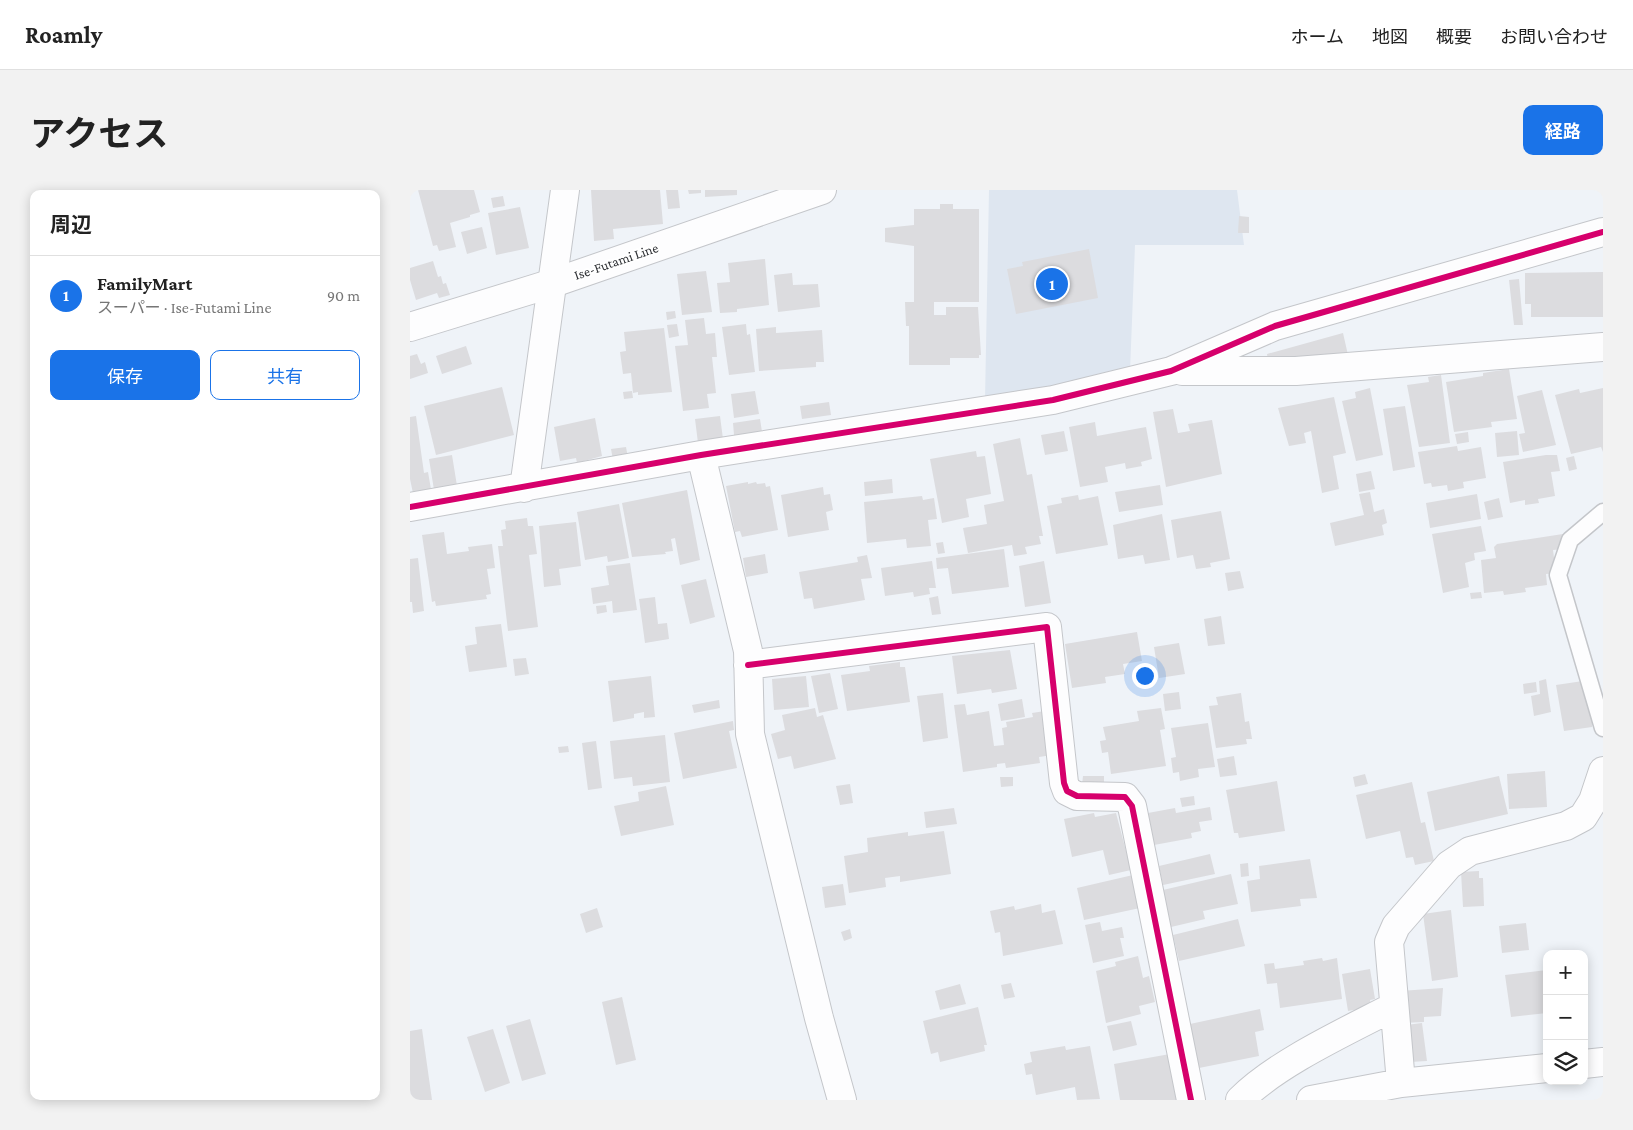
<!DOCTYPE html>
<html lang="ja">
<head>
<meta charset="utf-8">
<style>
	body { margin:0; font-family:"Crimson Pro","Noto Sans JP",serif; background:#f2f2f2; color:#222 }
	.controls { position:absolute; right:15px; bottom:15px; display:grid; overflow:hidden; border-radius:10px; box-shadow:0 2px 12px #0003 }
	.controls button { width:45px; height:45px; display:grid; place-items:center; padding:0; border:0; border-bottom:1px solid #e0e0e0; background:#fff; color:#222; font:25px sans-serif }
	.you { position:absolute; left:734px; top:485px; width:18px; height:18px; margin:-12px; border:4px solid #fff; border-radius:50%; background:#1a73e8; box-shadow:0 0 0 8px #1a73e833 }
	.badge { display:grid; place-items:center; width:32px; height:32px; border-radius:50%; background:#1a73e8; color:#fff; font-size:16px; font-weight:700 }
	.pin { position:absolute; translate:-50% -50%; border:2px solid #fff; box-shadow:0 1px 5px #0006 }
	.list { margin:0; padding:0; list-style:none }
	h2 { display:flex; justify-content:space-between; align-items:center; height:65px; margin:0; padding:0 20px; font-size:21px }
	h2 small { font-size:16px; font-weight:400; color:#767676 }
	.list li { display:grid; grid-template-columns:32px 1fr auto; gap:15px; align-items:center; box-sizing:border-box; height:80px; padding:0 20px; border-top:1px solid #e0e0e0 }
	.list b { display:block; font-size:19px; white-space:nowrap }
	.list p { margin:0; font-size:16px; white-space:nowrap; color:#767676 }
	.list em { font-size:16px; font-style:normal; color:#767676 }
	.actions { display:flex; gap:10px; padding:15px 20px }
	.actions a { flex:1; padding:11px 0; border:1px solid #1a73e8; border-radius:10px; text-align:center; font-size:18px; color:#1a73e8 }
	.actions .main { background:#1a73e8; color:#fff }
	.icon { flex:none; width:28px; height:28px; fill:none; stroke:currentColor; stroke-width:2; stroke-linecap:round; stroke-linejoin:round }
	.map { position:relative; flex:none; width:1193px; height:910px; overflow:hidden; border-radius:10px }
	header { display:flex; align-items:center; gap:30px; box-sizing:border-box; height:70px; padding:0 25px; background:#fff; border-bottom:1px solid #e0e0e0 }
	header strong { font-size:24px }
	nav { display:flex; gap:28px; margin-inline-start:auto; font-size:18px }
	.intro { display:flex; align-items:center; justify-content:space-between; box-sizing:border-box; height:120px; padding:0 30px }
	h1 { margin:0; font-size:35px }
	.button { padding:12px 22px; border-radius:10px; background:#1a73e8; color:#fff; font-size:18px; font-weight:700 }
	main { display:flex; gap:30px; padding:0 30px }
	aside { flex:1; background:#fff; border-radius:10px; box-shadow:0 2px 12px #0003 }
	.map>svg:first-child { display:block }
	.built { fill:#dee6f0 }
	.building { fill:#dcdcdf }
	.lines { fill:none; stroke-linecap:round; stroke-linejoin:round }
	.lane-casing { stroke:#c4c6ca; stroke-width:19 }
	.street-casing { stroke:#c4c6ca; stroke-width:30 }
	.secondary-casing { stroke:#c4c6ca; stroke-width:30 }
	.lane { stroke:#fdfdfe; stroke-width:16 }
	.street { stroke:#fdfdfe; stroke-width:28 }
	.secondary { stroke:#fdfdfe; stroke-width:28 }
	.cycleway-casing { stroke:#fff; stroke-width:9 }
	.cycleway { stroke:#d6006c; stroke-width:6 }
	.labels { text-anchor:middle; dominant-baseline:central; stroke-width:4; stroke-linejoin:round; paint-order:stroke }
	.street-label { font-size:14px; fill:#2e3034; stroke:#fff }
</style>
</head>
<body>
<header>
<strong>Roamly</strong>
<nav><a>ホーム</a><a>地図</a><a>概要</a><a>お問い合わせ</a></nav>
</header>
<div class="intro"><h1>アクセス</h1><a class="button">経路</a></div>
<main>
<aside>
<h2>周辺<small></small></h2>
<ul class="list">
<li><span class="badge">1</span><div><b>FamilyMart</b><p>スーパー · Ise-Futami Line</p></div><em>90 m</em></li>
</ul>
<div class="actions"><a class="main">保存</a><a>共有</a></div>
</aside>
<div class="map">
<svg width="1193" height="910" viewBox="0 0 1193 910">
	<rect width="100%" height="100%" fill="#eff3f8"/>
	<!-- built -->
	<path class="built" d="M579 0H827L834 55H725L720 181 575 210Z"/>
	<!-- building -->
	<path class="building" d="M8 0H64L70 22 60 25V27L40 33 46 57 29 61 27 55 23 56Z
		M181 0H250L253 34 203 39 204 49 184 51Z
		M256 0H268L270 18 258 19Z
		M278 0H291V3L279 4Z
		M295 0H327V5L295 7Z
		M93 6 95 16 83 18 81 8Z
		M530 14H543V19H569V112H524V125H536V117H568L571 165H569V168H540V175H499V136H496L495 112H504V56L475 52V38L504 35V19H530Z
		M110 17 119 58 86 65 78 23Z
		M829 26 839 27V43H828Z
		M72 37 77 58 57 64 51 42Z
		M679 59 688 108 606 124 597 79 613 76 612 72Z
		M355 69 359 115 327 119V122L310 123 307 93 320 92 318 73Z
		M23 71 28 87 31 86 33 94 36 93 40 105 29 108 27 103 6 110 0 90V78Z
		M296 81 302 122 272 125 267 84Z
		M1193 82V127H1121V114H1115V83Z
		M382 83 383 95 408 94 410 117 368 122 364 85Z
		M1109 89 1113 135H1104L1099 90Z
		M265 121 266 128 257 130 256 122Z
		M294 128 296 144 305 143 307 167H302L306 203 297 204 299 218 273 221 265 156 278 155 275 130Z
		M267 134 269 146 259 148 257 135Z
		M336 134 337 145 340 144 345 182 319 185 312 137Z
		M366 137V143L412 140 414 172H406V177L349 181 346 139Z
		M254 138 262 202 228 205V202L223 203 221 183 213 184 210 162 216 161 214 142Z
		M933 143 938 165 859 178 857 164Z
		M56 156 62 174 32 184 26 166Z
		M7 164 11 174 15 172 18 183 0 189V166Z
		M1099 179 1107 229 1081 232 1082 237 1044 242 1036 192 1073 186V183Z
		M1031 185 1040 253 1009 257 997 195 1019 192 1018 187Z
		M92 197 104 245 26 265 14 216Z
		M960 198 973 265 946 271 932 211 946 208 945 202Z
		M1193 198V262L1191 257 1161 264 1145 205 1169 199 1170 203Z
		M1132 200 1146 255 1113 262 1109 244 1115 243 1107 206Z
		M222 201 223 208 214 209 213 202Z
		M345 201 349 224 324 228 321 204Z
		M924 207 936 263 923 266 929 299 912 303 901 241 894 243 896 253 879 256 868 218Z
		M419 212 421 225 392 229 390 216Z
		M995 216 1005 277 983 281 973 219Z
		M763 219 768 243 780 241 778 234 802 230 812 284 756 297 743 222Z
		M6 226 14 283 18 282 22 305 4 308 0 289V227Z
		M310 226 313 249 288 253 285 229Z
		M185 228 192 266 167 273 166 268 150 271 144 237Z
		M350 229 352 242 324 245 323 233Z
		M685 232 687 246 736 237 742 269 731 272 732 276 716 279 715 273 695 277 698 292 670 297 659 237Z
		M654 241 658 261 635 265 631 245Z
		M1107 241 1109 265 1087 267 1085 243Z
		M1058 242 1059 252 1047 254 1045 244Z
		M610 248 617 285 622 284 633 346H629L631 354 615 357 617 364 604 366 602 355 558 363 553 338 577 334 574 315 594 311 583 254Z
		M1047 256 1048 261 1071 257 1076 288 1053 292 1054 298 1038 301 1037 295 1022 297 1021 293 1014 294 1008 262Z
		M216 257 218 268 203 270 201 259Z
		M566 261 567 267 575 266 581 304 556 309 559 327 532 333 520 269Z
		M42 265 48 302 25 306 19 269Z
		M1136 265H1147L1150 281 1141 282 1145 306 1128 309 1129 313 1115 315V310L1100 313 1093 272Z
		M1164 266 1167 279 1159 281 1156 268Z
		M961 281 965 299 949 302 946 284Z
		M482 289 483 303 455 306 454 292Z
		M338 292V294L346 292 347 294 355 293 356 297 360 296 368 340 332 347 330 341 325 342 316 296Z
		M750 295 753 315 709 322 705 302Z
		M413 297 414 305 420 304 423 320 416 322 419 340 378 347 371 305Z
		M277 300 290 370 270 375 265 348 261 349 263 361 255 362 256 364 222 367 212 313Z
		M960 302 964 322 974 319 977 333 972 335 974 345 925 356 920 333 954 325 949 304Z
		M1067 304 1071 329 1020 338 1016 313Z
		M668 305 669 310 688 306 698 355 646 364 637 316 652 313 651 308Z
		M512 306 513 310 524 308 527 329 518 330 521 356 497 358 496 349 457 353 454 312Z
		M1089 308 1093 327 1078 330 1074 312Z
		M209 314 219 368 198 372 197 366 175 370 167 322Z
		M811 321 820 369 800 373 801 377 786 379 783 365 767 368 761 330Z
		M752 324 760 370 735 374 733 365 708 369 703 335Z
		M117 328 118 336H123L127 364 119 365 128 437 98 441 88 356H93L91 340 96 339 95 331Z
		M166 332 171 376 149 379 151 395 134 397 129 336Z
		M1071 336 1076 361 1064 363 1065 370 1055 373 1059 397 1033 403 1022 344Z
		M34 342 37 364 59 361 58 357 82 354 85 378 77 379 81 404 76 405 77 409 26 416 25 411 22 412 12 345Z
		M1153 344 1154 359 1143 360 1146 383 1136 384 1137 395 1115 398 1116 402 1094 405 1093 401 1074 403 1071 370 1086 368 1084 357 1087 354Z
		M533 352 535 363 528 364 526 353Z
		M594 359 599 397 542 404 538 378 527 379 526 368Z
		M355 364 358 383 336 387 333 368Z
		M457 365 462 388 451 389 455 410 404 419 402 408 394 409 389 382 448 372 447 367Z
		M8 368 14 421 3 423 2 412H0V369Z
		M522 371 526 398H519L520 404 504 407 503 402 475 406 471 378Z
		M634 371 641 413 615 417 609 376Z
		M220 373 227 420 203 423 202 411 183 414 181 398 199 395 196 376Z
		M830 381 834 398 818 401 815 383Z
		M296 389 305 427 280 434 271 395Z
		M1071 402 1072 408 1061 409 1060 403Z
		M528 406 531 424 522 425 519 408Z
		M245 407 248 434 257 433 259 449 235 453 229 409Z
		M196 415 197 422 187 424 186 416Z
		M811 426 815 454 798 456 794 429Z
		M91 434 97 477 59 482 55 456 67 454 65 437Z
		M727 442 732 471 713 474 715 484 695 487 696 493 662 498 655 454Z
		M769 453 775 484 749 488 744 457Z
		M600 460 607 499 582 503 581 499 547 504 542 466Z
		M116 468 119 484 105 486 103 469Z
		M490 472V477H495L500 512 437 521 431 485 460 481 459 476Z
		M420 483 428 519 409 523 401 486Z
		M241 486 245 527 234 528V522L224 524V528L203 532 198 491Z
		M396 486 399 517 364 520 362 489Z
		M1136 489 1141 522 1124 526 1121 506 1130 504 1129 491Z
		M1173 491 1185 534H1182V537L1154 541 1146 495Z
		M1126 492 1127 502 1114 504 1113 494Z
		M769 502 771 519 755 521 753 504Z
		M533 503 538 548 513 552 507 506Z
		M831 503 835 532 839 531 842 549H836L837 554 806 558 799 516 808 515 806 507Z
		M612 509 615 527 591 531 588 514Z
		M309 510 310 518 284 523 282 515Z
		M555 514 557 525 579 521 584 556 594 555 592 538 597 537 596 532 623 527 622 523 635 521 642 565 629 567 630 573 596 578 595 573 587 574V577L553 582 544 515Z
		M405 518 407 527 413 525 426 569 384 579 381 566 368 569 361 544 375 540 372 525Z
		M751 518 755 539 750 540 756 576 701 584 698 562 692 563 690 551 696 550 693 537 729 531 727 521Z
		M323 531 324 540 319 541 327 578 273 589 264 543Z
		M798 533 805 577 788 579 789 587 770 591 769 582 763 583 761 568 766 567 761 538Z
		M255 545 260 592 223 596 222 587 204 589 200 551Z
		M186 551 192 598 178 600 172 553Z
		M158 556 159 562 149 563 148 557Z
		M824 566 827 585 810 587 807 569Z
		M1135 581 1137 617 1099 619 1097 584Z
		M955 584 958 594 945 597 943 587Z
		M673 586H694V596L672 595Z
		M1089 586 1098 624 1025 641 1017 602Z
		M590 587H603V596L591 597Z
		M867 591 875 641 829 648 828 643H824L816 600Z
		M1002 592 1011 633 1015 632 1024 671 1005 675 1003 667 996 668 990 641 956 649 946 605Z
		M440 594 443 613 430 615 426 596Z
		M256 596 264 635 211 646 204 616 229 611 228 602Z
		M784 606 785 615 772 617 770 608Z
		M800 617 802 630 789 632 791 641 781 643 782 648 744 655 738 623 765 618 766 623Z
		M544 618 547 634 516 638 514 622Z
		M684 623 685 627 706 623 721 680 699 685 693 660 662 667 654 629Z
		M534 641 541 684 490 692V686L475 688 476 697 439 703 434 666 458 662 457 648 498 642V646Z
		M800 664 805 684 753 695 749 676Z
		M900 669 907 708 890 709 891 716 841 722 837 691 850 689 849 676Z
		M838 673 839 686 831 687 830 674Z
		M1069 681V688H1073L1074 716 1053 717 1051 682Z
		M821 684 828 714 793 721 795 729 761 737 753 700Z
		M723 685 730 718 674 730 667 698Z
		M433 694 436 715 415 718 412 697Z
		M631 714 632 723 645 720 653 754 593 766 590 742 585 743 580 721 604 716 605 720Z
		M187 718 193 737 176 743 170 724Z
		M1041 720 1048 787 1022 791 1013 724Z
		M828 729 835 756 769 771 763 745Z
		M690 732 692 741 712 737 714 748H710L714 766 683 773 675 735Z
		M1116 733 1119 760 1092 763 1089 736Z
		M440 739 442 748 434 751 431 742Z
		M728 766 733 788 739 786 745 812 729 816 731 824 696 833 686 781 706 776 705 772Z
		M912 768 913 771 927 768 932 809 870 818 867 793 857 794 854 774 864 773 865 779 894 775 893 771Z
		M960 779 965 809 960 810 961 817 938 821 932 784Z
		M1137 780V823L1101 827 1095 785Z
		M601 793 605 807 594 809 591 795Z
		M550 794 556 814 530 820 525 801Z
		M1033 798 1031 826 1014 827V832L992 833 990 801Z
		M212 807 226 870 206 875 192 812Z
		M568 817 577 855H574L575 861 530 872 528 862 521 864 513 831Z
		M850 819 854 840 845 842 849 866 789 878 780 834Z
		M120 829 136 884 112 891 96 836Z
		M721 831 727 855 703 861 697 836Z
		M1012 833 1017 871 1000 872 996 835Z
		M12 839 22 910H0V841Z
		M83 839 100 893 75 902 57 847Z
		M655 856 656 860 680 856 690 909 667 910 665 897 626 905 622 884 616 885 614 874 622 872 620 862Z
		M760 864 767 910H710L704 874Z"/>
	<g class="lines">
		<!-- lane casing -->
		<g class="lane-casing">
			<path id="lane" d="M1193 322 1160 350 1148 385 1193 538"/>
		</g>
		<!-- street casing -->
		<g class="street-casing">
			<path id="street" d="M772 181H886L1193 157
				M291 265 338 461 340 544 409 828 432 910
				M114 298 155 0
				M0 317 291 265 643 210 761 181 865 136 1193 42
				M338 475 637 437 654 593 657 601 667 606 715 607 722 616 781 910
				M1174 874 1193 872
				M991 893 979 752 986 736 1039 675 1060 661 1156 636 1173 627 1183 611 1193 581
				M830 910C867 873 935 842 983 817
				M901 910 991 893 1137 878"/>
		</g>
		<!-- secondary casing -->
		<g class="secondary-casing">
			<path id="secondary" d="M0 137 143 93 412 0"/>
		</g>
		<!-- lane -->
		<use href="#lane" class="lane"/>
		<!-- street -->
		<use href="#street" class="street"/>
		<!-- secondary -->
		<use href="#secondary" class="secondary"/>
		<!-- cycleway casing -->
		<g class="cycleway-casing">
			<path id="cycleway" d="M0 317 291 265 643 210 761 181 865 136 1193 42
				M338 475 637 437 654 593 657 601 667 606 715 607 722 616 781 910"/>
		</g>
		<!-- cycleway -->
		<use href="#cycleway" class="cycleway"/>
	</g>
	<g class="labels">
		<!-- street labels -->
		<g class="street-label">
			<text transform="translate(206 71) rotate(-19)">Ise-Futami Line</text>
		</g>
	</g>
</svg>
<div class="controls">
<button>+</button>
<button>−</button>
<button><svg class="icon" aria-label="layers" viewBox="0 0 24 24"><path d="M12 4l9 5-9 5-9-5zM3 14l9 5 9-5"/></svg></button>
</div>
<div class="you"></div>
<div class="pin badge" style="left:642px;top:94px">1</div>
</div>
</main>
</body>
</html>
